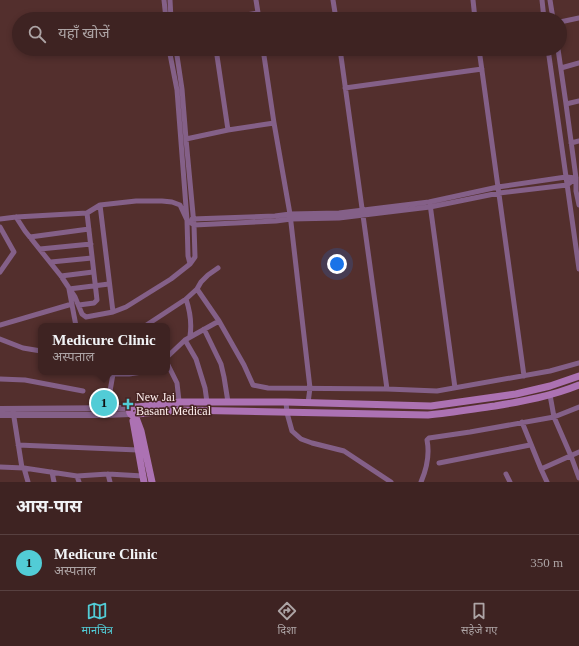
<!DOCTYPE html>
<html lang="hi">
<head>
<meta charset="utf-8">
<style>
	body { margin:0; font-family:"Times New Roman","Noto Sans Devanagari",serif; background:#452b2a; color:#f1f3f6 }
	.you { position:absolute; left:337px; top:264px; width:14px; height:14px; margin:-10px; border:3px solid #fff; border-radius:50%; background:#1a73e8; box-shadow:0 0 0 6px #1a73e833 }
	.badge { display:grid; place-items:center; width:26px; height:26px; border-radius:50%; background:#52ccd6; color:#111; font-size:13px; font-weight:700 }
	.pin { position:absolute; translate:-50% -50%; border:2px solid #fff; box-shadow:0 1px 4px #0006 }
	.popup { position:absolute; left:38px; top:323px; width:132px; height:52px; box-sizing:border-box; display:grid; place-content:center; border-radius:8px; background:#3e2322; filter:drop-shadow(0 1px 3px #0005); font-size:13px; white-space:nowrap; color:#ada4a5 }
	.popup b { font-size:15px; color:#f1f3f6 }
	.popup::after { content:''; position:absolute; left:50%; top:100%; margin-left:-8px; border:8px solid transparent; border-top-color:#3e2322 }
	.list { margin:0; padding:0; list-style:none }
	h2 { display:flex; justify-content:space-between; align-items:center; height:52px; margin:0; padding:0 16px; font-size:17px }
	h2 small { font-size:13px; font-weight:400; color:#ada4a5 }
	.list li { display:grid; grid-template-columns:26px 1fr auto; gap:12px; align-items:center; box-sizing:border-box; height:56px; padding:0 16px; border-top:1px solid #574040 }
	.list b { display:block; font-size:15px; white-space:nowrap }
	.list p { margin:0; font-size:13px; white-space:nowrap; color:#ada4a5 }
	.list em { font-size:13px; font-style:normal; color:#ada4a5 }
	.icon { flex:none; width:22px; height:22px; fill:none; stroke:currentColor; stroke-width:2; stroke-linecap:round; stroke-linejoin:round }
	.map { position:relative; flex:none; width:579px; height:482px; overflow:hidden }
	.search { position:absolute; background:#3e2322; box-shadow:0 2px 6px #0003; left:12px; right:12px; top:12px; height:44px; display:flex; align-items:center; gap:10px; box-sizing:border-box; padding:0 14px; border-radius:22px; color:#ada4a5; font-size:15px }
	.sheet { height:108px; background:#3e2322 }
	nav { display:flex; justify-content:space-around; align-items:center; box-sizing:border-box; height:56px; border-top:1px solid #574040; background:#3e2322; font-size:11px; color:#ada4a5 }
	nav a { display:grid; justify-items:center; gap:2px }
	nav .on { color:#52ccd6 }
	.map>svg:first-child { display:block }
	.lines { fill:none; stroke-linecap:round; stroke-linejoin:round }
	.minor { stroke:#846088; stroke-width:5 }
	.tertiary { stroke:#846088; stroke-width:6 }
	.secondary { stroke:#ac72b3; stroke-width:7 }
	.poi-dot { fill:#52ccd6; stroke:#482524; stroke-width:1.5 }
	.labels { text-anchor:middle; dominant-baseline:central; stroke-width:3; stroke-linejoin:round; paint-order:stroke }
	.poi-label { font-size:12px; fill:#fff0ef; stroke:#482524; text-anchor:start }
</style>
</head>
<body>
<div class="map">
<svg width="579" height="482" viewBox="0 0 579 482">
	<rect width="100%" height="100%" fill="#532f2d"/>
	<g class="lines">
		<!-- minor -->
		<path class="minor" d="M164 0 166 19
			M170 0 171 19
			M256 0 259 19
			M333 0 336 19
			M473 0 475 19
			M542 0 544 19
			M550 0 553 19
			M223 19 258 13
			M439 19 475 15
			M560 22 579 18
			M169 49 177 90 187 220 188 256 190 264
			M216 49 228 130
			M263 49 274 123 290 214 310 388 308 403
			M340 49 387 389
			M479 49 524 376
			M548 49 579 269
			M558 49 566 104 576 178V191L579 205
			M561 68 579 63
			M345 88 482 69
			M566 104 579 101
			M186 139 228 130 274 123
			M571 143 579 141
			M430 204 455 388
			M100 205 113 312
			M16 217 25 231 61 276 75 297 82 314 86 317 113 312 126 307 171 279 190 264 195 257 194 225 186 139 182 89 176 49
			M0 219 16 217 87 213 100 205 136 201H162L172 202 180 205 187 220 194 225 276 221 291 219 339 218 430 207 499 193 567 185 576 178
			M192 219 275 216 290 214 339 213 429 202 498 187 566 177 576 178
			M0 227 14 252 0 272
			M30 237 89 229
			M40 249 91 244
			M51 262 92 258
			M61 276 93 272
			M197 289 219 321 244 365 253 385 268 388 387 389 437 391 550 371 579 363
			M186 299C190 311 192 323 190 336
			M79 305 94 303 97 300 87 213
			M0 325 72 304
			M76 326 69 289 109 284
			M145 326 186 299 197 289 201 282 208 275 218 268
			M204 329 221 364 224 377 228 402
			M0 339 23 348 41 351
			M185 340 196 359 205 388 207 402
			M167 357 185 340 219 321
			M167 363 177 383 180 410
			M104 372 113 374 107 408
			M113 374H129L142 372
			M0 379 25 380 83 391
			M550 395 554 417 571 456 579 478
			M286 402 287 413 292 431 301 439 312 443 344 451 391 482
			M13 411 22 468
			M522 422 541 469 547 482
			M18 445 138 450
			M439 463 530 445
			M0 467 24 468 77 476 108 474 143 476
			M24 468 28 482
			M541 469 579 452
			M52 472 54 482
			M108 474 110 482
			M506 474 510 482
			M77 476 79 482
			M421 482C427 468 430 455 427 440L429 438 470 432 554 417 579 407"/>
		<!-- tertiary -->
		<path class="tertiary" d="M0 409 130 408
			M0 415H105L131 414"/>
		<!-- secondary -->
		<path class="secondary" d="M129.5 411a4.5 4.5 0 1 1 9 0a4.5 4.5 0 1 1-9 0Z
			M137 407 180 402H286L431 406 516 394 550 386 579 376
			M137 414 180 410 428 415C451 413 473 409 495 406 524 401 552 396 579 385
			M135 415 141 431 152 482
			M133 421 144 482"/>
	</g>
	<!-- markers -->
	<path class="poi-dot" d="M126 398h4v4h4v4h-4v4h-4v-4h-4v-4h4z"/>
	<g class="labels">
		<!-- poi labels -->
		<g class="poi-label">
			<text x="136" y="397">New Jai<tspan x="136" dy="14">Basant Medical</tspan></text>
		</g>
	</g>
</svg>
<div class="you"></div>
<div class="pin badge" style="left:104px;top:403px">1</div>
<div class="popup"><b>Medicure Clinic</b>अस्पताल</div>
<div class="search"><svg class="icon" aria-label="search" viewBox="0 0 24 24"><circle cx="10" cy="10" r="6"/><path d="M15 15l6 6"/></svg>यहाँ खोजें</div>
</div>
<section class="sheet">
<h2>आस-पास<small></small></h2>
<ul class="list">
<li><span class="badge">1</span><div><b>Medicure Clinic</b><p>अस्पताल</p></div><em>350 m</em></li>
</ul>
</section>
<nav>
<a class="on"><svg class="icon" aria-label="map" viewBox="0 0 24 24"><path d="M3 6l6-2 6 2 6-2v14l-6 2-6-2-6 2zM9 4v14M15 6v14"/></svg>मानचित्र</a>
<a><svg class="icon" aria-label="directions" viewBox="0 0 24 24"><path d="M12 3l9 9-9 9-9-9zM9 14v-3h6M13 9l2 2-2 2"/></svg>दिशा</a>
<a><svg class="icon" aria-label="saved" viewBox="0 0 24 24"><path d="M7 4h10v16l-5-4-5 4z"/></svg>सहेजे गए</a>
</nav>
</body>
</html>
